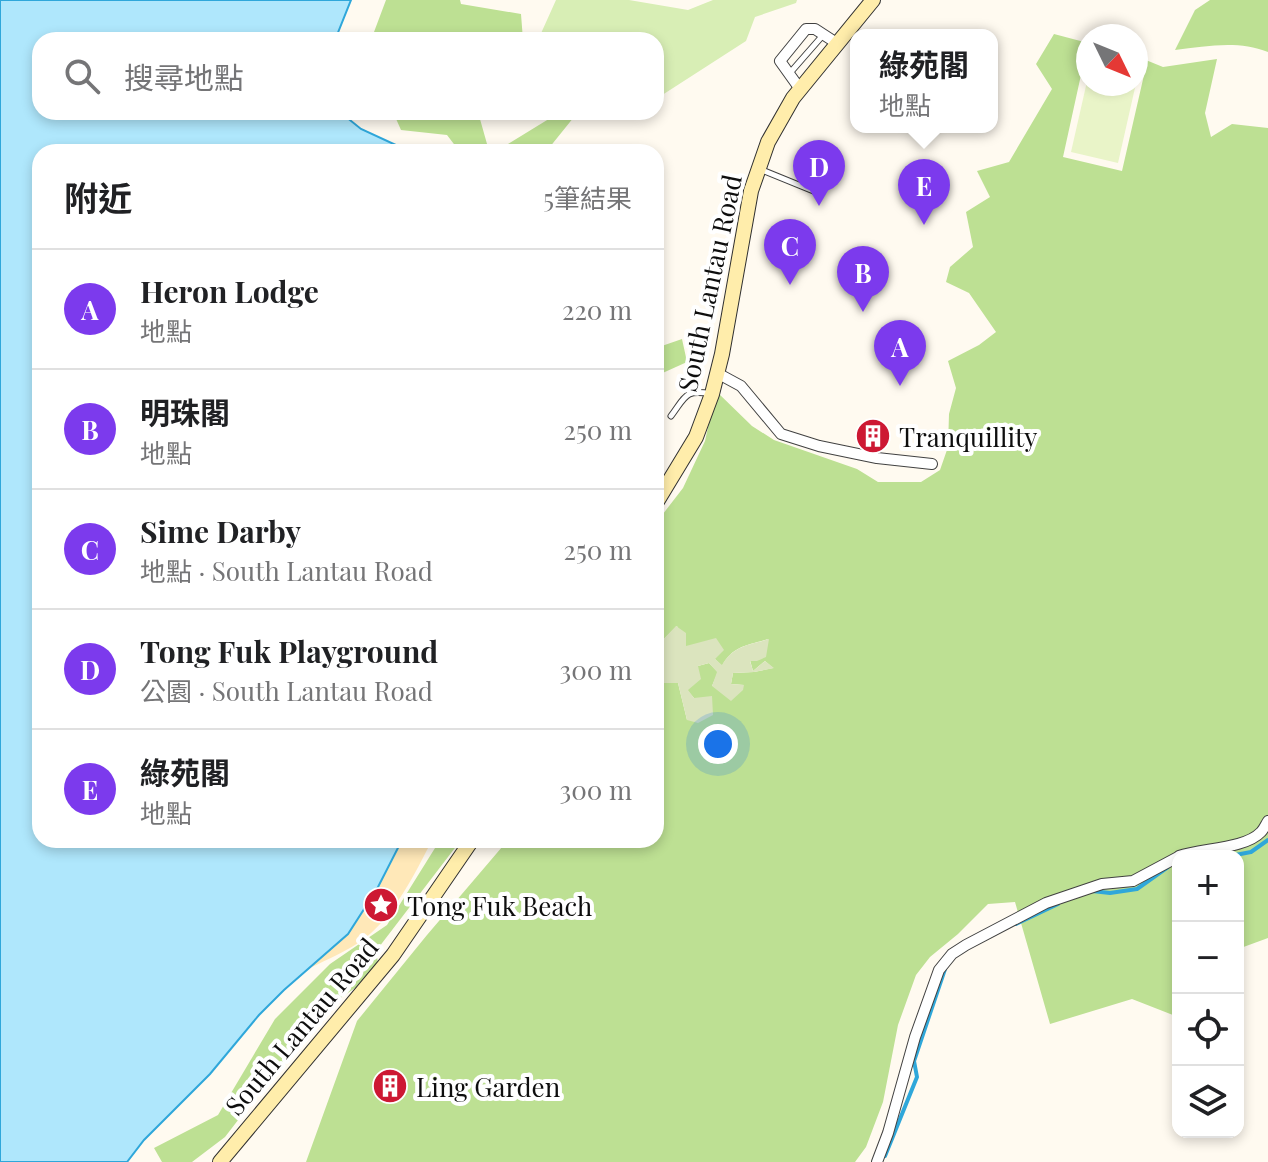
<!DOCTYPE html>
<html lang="zh-TW">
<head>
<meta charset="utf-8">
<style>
	body { margin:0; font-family:"Playfair Display","Noto Sans TC",serif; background:#f2f2f2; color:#202124 }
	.controls { position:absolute; right:24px; bottom:24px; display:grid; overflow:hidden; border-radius:16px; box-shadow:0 4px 12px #0003 }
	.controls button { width:72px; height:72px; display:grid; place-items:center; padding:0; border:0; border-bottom:2px solid #e0e0e0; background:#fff; color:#202124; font:40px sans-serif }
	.compass { position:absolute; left:1076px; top:24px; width:72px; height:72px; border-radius:50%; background:#fff; box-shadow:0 4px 12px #0003; rotate:133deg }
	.you { position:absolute; left:718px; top:744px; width:28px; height:28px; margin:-20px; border:6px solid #fff; border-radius:50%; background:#1a73e8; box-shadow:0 0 0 12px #1a73e833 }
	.badge { display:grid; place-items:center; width:52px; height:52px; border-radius:50%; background:#7c3aed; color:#fff; font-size:26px; font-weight:700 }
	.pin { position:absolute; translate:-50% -66px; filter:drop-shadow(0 2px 4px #0008) }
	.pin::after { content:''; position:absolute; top:42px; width:28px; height:24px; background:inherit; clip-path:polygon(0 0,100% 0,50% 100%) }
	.popup { position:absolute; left:850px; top:29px; width:148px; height:104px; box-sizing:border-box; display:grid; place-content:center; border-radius:16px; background:#fff; filter:drop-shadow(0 2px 6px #0005); font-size:26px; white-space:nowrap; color:#757577 }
	.popup b { font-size:30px; color:#202124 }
	.popup::after { content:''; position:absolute; left:50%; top:100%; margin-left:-16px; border:16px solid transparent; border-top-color:#fff }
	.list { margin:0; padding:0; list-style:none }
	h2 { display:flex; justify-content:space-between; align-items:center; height:104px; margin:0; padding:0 32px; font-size:34px }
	h2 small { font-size:26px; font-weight:400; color:#757577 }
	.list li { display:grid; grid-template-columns:52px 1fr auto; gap:24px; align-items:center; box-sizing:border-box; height:120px; padding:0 32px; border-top:2px solid #e0e0e0 }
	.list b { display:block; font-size:30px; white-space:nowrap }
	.list p { margin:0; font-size:26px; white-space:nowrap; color:#757577 }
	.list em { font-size:26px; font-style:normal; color:#757577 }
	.icon { flex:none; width:44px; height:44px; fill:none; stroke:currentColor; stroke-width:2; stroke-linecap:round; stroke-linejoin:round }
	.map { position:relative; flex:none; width:1268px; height:1162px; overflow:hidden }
	.search { position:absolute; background:#fff; box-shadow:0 4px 12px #0003; left:32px; top:32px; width:632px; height:88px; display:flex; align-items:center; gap:20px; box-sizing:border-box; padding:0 28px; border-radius:24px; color:#757577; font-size:30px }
	.panel { position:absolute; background:#fff; box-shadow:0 4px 12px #0003; left:32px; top:144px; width:632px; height:704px; border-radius:24px }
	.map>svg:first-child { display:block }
	.green { fill:#d8eeb5 }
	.forest { fill:#bde093 }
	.sand { fill:#ffe8b8 }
	.cemetery { fill:#dbe4be }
	.pitch { fill:#e9f4c8 }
	.water { fill:#afe7fc; stroke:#2fa7da; stroke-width:2 }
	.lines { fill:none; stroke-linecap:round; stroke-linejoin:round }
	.stream { stroke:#2fa7da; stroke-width:4 }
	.service-casing { stroke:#414141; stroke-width:7 }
	.minor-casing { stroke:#414141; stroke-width:12 }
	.secondary-casing { stroke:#303030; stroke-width:16 }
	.service { stroke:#fff; stroke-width:5 }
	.minor { stroke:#fff; stroke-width:10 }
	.secondary { stroke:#ffedab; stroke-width:14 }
	.labels { text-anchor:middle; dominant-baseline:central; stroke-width:8; stroke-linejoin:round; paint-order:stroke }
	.street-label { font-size:26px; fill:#0e0e0e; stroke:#fff }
	.poi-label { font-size:26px; fill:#0e0e0e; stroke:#fff; text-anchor:start }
</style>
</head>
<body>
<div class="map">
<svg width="1268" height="1162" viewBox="0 0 1268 1162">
	<rect width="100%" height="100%" fill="#fffaf0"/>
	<!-- green -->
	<path class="green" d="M556 0H629L688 10 713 0H797L796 3 755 17 746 41 656 99V40H538Z"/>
	<!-- forest -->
	<path class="forest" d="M386 0H460L461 4 521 14 523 40H371Z
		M1210 0H1268V52C1238 40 1207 46 1175 50L1195 10Z
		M1054 34 1088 43 1063 157 1122 171 1144 75 1136 73V56L1163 67 1217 59 1205 113 1211 137 1232 124 1268 128V938L1238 949V856H1178V1017L1132 999 1050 1024 1015 902 988 904 958 934 930 957 916 975 898 1025 883 1102 866 1147 855 1162H306L357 1021 427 935 508 840H656V680L661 683H678L687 720 694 698 687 690 698 666 709 663 718 672 712 686 744 685 731 684 733 673 754 672 773 668 765 661 753 671 750 660 768 639C748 645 732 646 722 666L715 659 685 646 677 626 656 647V523L683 488 705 441 716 391 752 426 774 440 857 469 878 482H921L940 470 948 447 949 414 956 388 948 361 979 345 996 332 969 293 946 282 950 267 973 247 966 212 990 197 977 171 1009 162 1052 89 1036 64Z
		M393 112H478L489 151 460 152 447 135 401 130Z
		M551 112H570L574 117 549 148 550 152H504L508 144 552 117Z
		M682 339 687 362 656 376V348Z
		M440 840H461L376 951 378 963 355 988 335 1002 321 1016 303 1036 225 1137 192 1162H162L154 1148 218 1115 275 1019 330 964 387 925Z"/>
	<!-- sand -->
	<path class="sand" d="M402 840H432C416 872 394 916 365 938 348 951 328 959 310 968L348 934 377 889Z"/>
	<!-- cemetery -->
	<path class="cemetery" d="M676 626 686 633V646L716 638 724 650 715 659 722 665C733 646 748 645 769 639L766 657 757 661H750L753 671 765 661 774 668 754 672 733 673 731 684 744 685 743 690 731 701 712 686 717 672 709 663 698 666 701 679 688 690 694 698 712 696 713 715 698 723 687 720 678 683H661L656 680V647Z"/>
	<!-- pitch -->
	<path class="pitch" d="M1088 77V84H1136L1137 79 1118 163 1071 152Z"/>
	<!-- water -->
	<path class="water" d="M0 0H351L335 40H40V112H340L361 129 411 152H40V840H402L377 889 348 934 284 990 259 1015 210 1074 144 1140 127 1162H0Z"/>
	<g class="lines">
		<!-- stream -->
		<path class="stream" d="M1203 855 1230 856 1251 852 1268 840
			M1092 891 1110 893 1137 889 1168 867
			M1016 924 1058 904
			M885 1156 917 1077 914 1061 945 969"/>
		<!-- service casing -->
		<g class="service-casing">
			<path id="service" d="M789 74 824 34
				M762 170 816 192
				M671 416C686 396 685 389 711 394"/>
		</g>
		<!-- minor casing -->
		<g class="minor-casing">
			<path id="minor" d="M800 89 780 61 806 29H815L838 44
				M717 373 741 386 781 434 819 446 877 458 932 464
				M1179 856C1202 848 1245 849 1261 832 1264 829 1266 824 1268 821
				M877 1162 888 1133 915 1037 939 970 952 954 966 945 1046 903 1102 884 1133 881 1178 857"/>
		</g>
		<!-- secondary casing -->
		<g class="secondary-casing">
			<path id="secondary" d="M656 503 696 437 712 394 722 354 751 191 768 142 793 98 873 0
				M220 1162 393 955 472 840"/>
		</g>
		<!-- service -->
		<use href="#service" class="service"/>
		<!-- minor -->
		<use href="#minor" class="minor"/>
		<!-- secondary -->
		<use href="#secondary" class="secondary"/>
	</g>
	<!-- icons -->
	<defs>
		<g id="building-disc" transform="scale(1.8)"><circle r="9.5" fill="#cd1833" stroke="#fff"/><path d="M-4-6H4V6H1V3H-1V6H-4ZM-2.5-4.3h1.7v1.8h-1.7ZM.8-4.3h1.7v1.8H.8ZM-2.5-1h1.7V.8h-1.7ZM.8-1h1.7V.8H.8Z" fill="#fff"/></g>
		<g id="sight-disc" transform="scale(1.8)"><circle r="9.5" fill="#cd1833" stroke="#fff"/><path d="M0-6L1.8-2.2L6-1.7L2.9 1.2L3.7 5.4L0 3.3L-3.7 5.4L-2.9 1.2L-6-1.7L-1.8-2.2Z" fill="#fff"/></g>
	</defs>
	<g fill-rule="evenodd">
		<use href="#building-disc" x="873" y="436"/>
		<use href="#sight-disc" x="381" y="905"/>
		<use href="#building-disc" x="390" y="1086"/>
	</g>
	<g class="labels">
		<!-- street labels -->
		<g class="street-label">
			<text transform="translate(709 283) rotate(-78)">South Lantau Road</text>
			<text transform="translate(301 1026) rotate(-50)">South Lantau Road</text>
		</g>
		<!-- poi labels -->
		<g class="poi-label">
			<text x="899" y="436">Tranquillity</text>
			<text x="407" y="905">Tong Fuk Beach</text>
			<text x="416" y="1086">Ling Garden</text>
		</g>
	</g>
</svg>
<div class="controls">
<button>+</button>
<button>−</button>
<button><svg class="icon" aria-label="locate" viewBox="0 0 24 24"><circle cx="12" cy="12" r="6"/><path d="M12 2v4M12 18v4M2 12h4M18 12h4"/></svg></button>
<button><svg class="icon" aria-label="layers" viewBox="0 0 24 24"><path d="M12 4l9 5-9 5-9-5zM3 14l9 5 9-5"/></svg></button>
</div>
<svg class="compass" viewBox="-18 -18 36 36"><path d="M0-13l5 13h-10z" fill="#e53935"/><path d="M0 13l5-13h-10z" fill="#757577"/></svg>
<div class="you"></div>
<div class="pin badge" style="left:900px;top:386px">A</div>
<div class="pin badge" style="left:863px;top:312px">B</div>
<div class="pin badge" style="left:790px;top:285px">C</div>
<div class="pin badge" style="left:819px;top:206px">D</div>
<div class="pin badge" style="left:924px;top:225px">E</div>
<div class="popup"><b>綠苑閣</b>地點</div>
<div class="search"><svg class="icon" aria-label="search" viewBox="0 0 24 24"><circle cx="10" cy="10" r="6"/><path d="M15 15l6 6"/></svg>搜尋地點</div>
<section class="panel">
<h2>附近<small>5筆結果</small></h2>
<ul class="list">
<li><span class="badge">A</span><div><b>Heron Lodge</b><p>地點</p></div><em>220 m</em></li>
<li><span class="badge">B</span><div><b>明珠閣</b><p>地點</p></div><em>250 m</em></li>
<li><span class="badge">C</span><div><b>Sime Darby</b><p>地點 · South Lantau Road</p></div><em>250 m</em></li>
<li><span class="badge">D</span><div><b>Tong Fuk Playground</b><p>公園 · South Lantau Road</p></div><em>300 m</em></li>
<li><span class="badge">E</span><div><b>綠苑閣</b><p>地點</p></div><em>300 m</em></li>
</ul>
</section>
</div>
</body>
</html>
